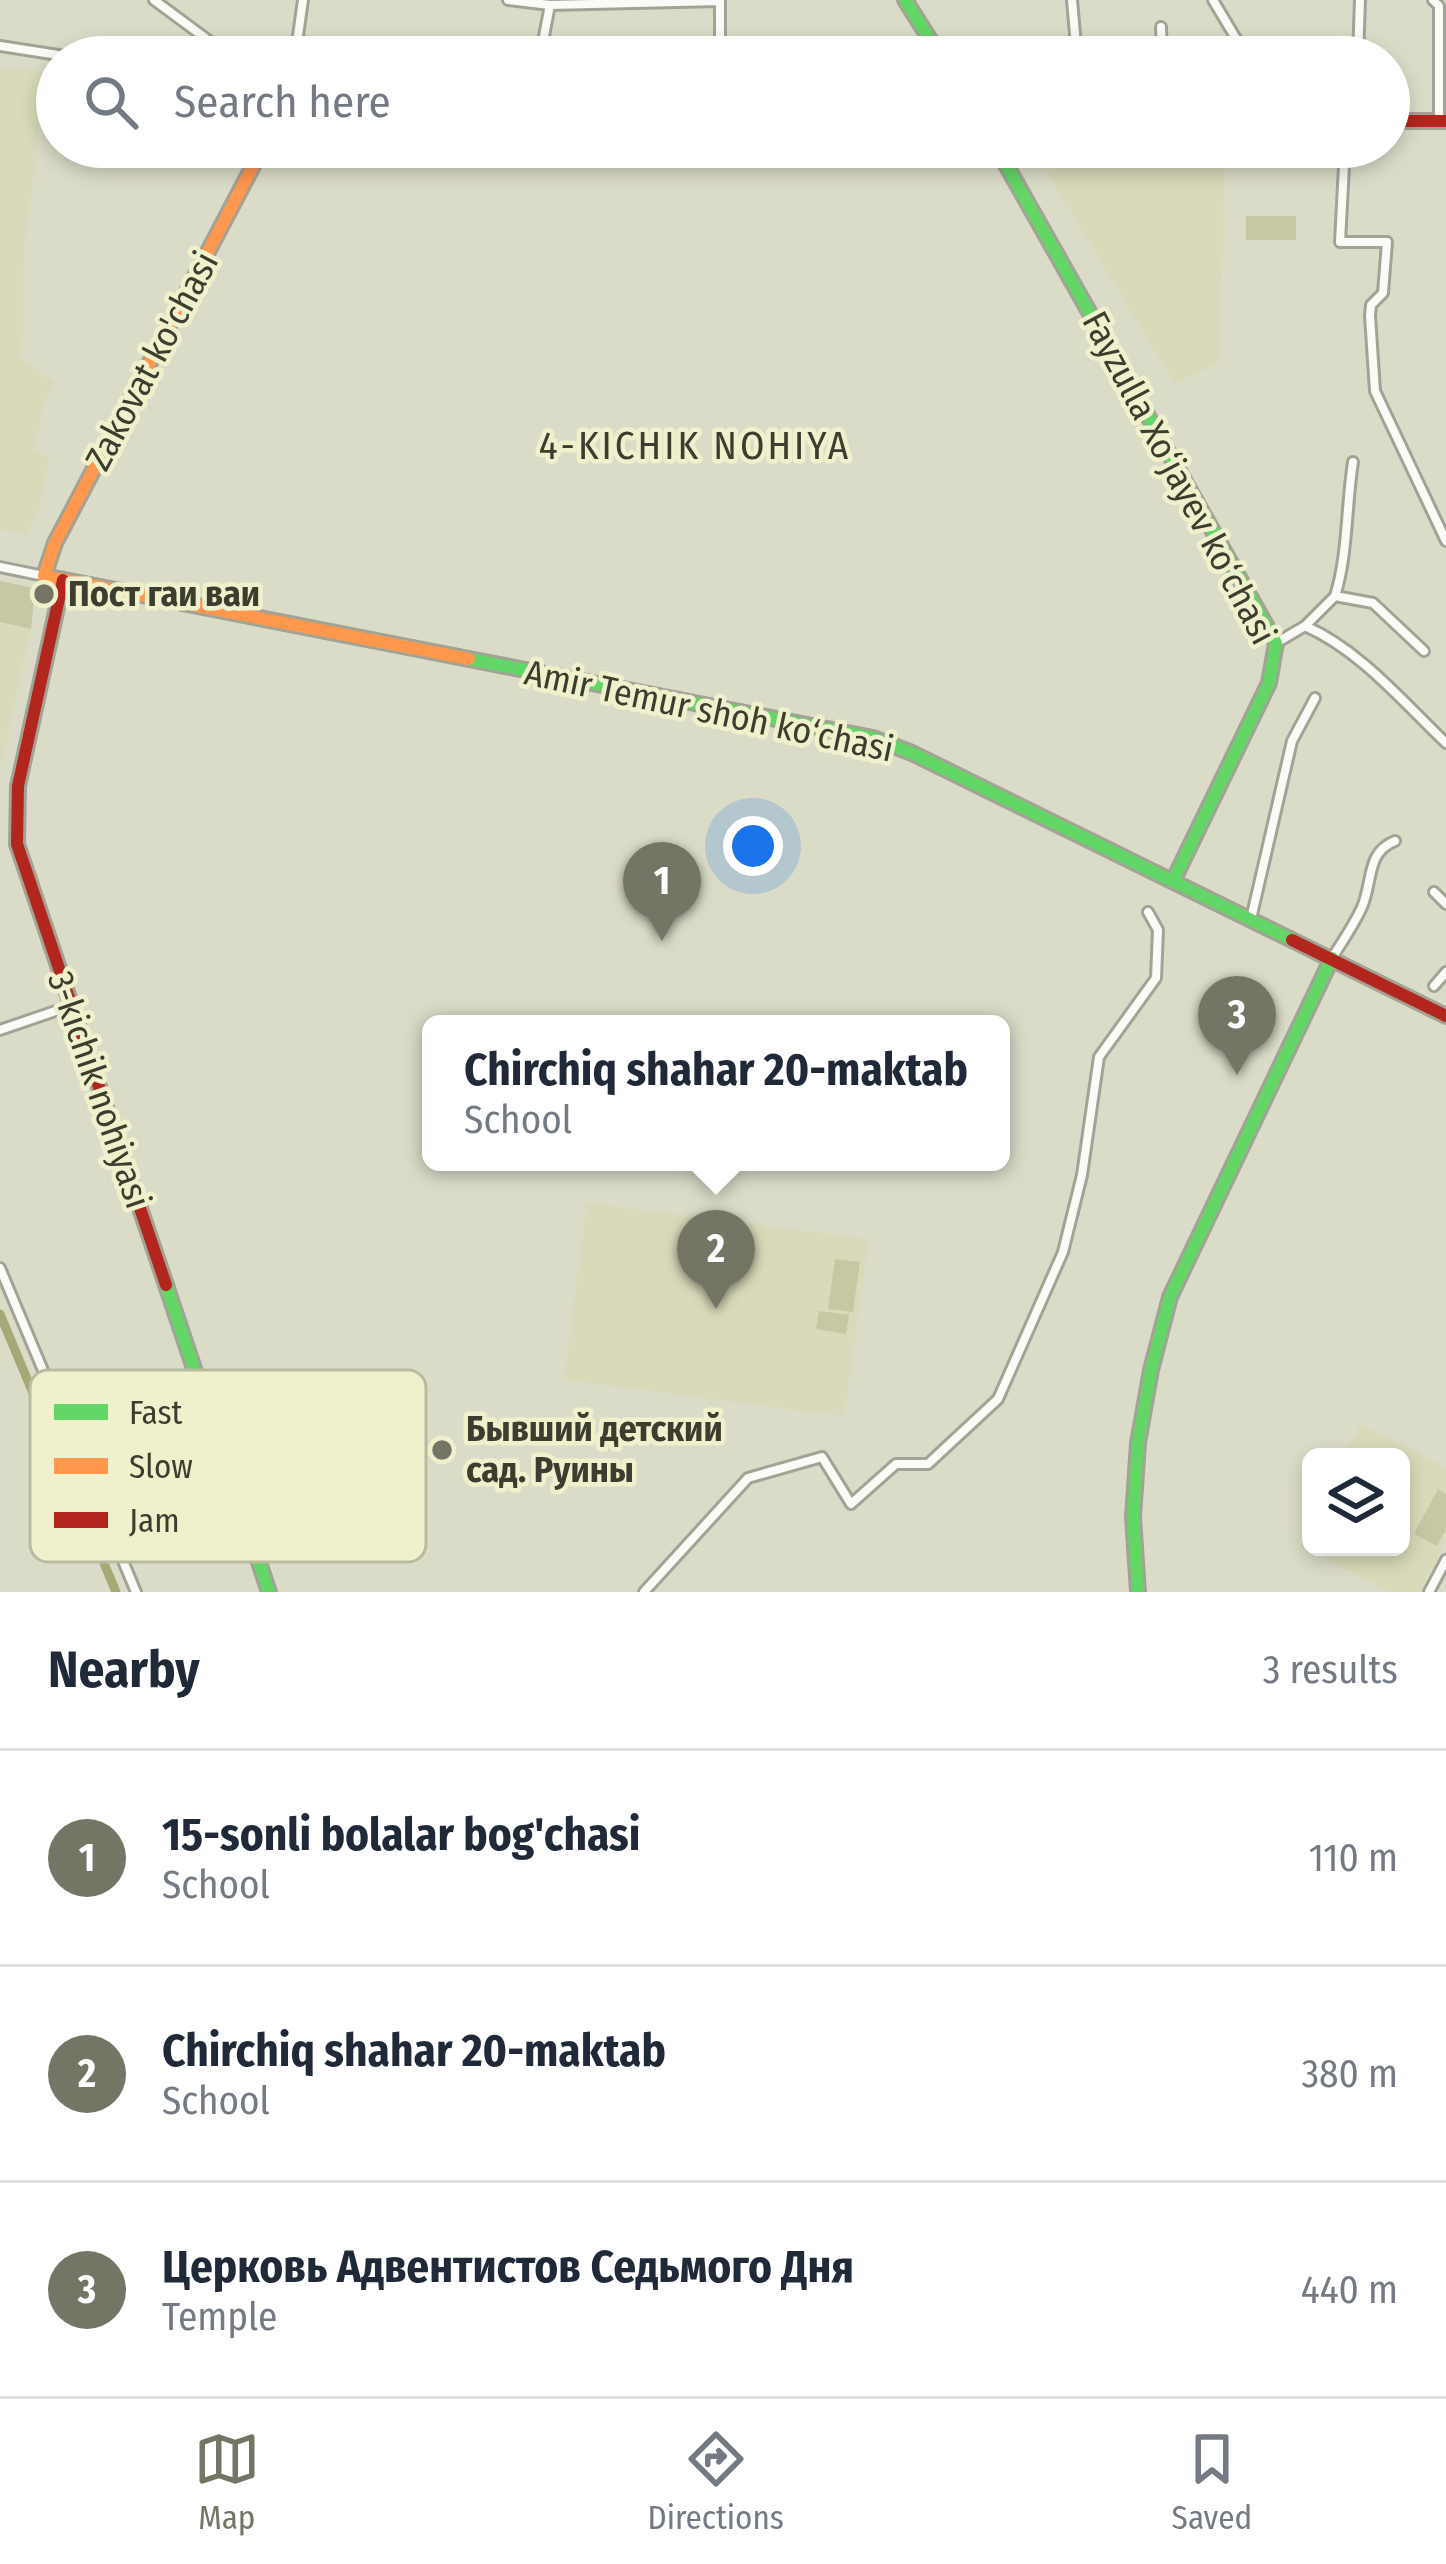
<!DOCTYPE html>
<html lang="en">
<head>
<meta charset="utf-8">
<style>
	body { margin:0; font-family:"Fira Sans Condensed",sans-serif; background:#f6f6f7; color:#1f2937 }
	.controls { position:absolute; right:36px; bottom:36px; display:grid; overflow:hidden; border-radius:18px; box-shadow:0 6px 18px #0003 }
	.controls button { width:108px; height:108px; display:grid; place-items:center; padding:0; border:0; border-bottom:3px solid #e0e1e3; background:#fff; color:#1f2937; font:60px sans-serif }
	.you { position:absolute; left:753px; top:846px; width:42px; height:42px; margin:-30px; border:9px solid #fff; border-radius:50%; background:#1a73e8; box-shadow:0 0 0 18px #1a73e833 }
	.badge { display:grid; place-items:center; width:78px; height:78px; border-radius:50%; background:#747565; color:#fff; font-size:39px; font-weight:700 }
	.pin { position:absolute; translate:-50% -99px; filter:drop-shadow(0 3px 6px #0008) }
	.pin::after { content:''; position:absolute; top:63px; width:42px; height:36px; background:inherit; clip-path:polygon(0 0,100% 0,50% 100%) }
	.popup { position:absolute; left:422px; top:1015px; width:588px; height:156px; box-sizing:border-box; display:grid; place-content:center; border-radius:18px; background:#fff; filter:drop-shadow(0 3px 9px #0005); font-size:39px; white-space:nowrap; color:#747a83 }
	.popup b { font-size:45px; color:#1f2937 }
	.popup::after { content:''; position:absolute; left:50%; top:100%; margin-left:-24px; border:24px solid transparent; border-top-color:#fff }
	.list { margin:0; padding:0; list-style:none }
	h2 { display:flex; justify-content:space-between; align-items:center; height:156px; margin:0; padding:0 48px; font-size:51px }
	h2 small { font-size:39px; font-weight:400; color:#747a83 }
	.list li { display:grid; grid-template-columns:78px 1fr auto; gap:36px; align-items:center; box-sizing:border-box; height:216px; padding:0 48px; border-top:3px solid #e0e1e3 }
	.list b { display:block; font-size:45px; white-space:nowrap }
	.list p { margin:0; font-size:39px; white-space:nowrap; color:#747a83 }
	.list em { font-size:39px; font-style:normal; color:#747a83 }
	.icon { flex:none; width:66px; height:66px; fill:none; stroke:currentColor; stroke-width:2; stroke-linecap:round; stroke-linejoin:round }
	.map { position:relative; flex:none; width:1446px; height:1592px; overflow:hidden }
	.search { position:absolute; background:#fff; box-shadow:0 6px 18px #0003; left:36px; right:36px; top:36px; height:132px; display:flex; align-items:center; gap:30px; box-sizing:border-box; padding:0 42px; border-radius:66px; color:#747a83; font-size:45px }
	.sheet { height:804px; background:#fff }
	nav { display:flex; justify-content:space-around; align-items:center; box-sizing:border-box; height:168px; border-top:3px solid #e0e1e3; background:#fff; font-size:33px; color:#747a83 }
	nav a { display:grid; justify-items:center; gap:6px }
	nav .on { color:#747565 }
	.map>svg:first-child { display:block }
	.built { fill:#d8dab9 }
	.green { fill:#c6c8a4 }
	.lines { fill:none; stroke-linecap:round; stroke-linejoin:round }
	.canal { stroke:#a6a878; stroke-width:9 }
	.street-casing { stroke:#a2a394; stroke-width:14 }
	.fast-casing { stroke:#a2a394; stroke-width:18 }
	.slow-casing { stroke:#a2a394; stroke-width:18 }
	.jam-casing { stroke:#a2a394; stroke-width:18 }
	.street { stroke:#fafaf7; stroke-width:8 }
	.fast { stroke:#63d668; stroke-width:12 }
	.slow { stroke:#ff974d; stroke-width:12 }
	.jam { stroke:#b3261e; stroke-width:12 }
	.poi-dot { fill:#747565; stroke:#eff1cd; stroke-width:4.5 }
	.labels { text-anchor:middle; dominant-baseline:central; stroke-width:9; stroke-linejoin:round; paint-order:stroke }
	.street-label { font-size:36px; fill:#3c3d2f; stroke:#eff1cd }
	.poi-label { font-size:36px; font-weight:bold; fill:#3c3d2f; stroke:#eff1cd; text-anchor:start }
	.neighbourhood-label { font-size:39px; letter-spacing:3px; fill:#3c3d2f; stroke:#eff1cd }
	.key { fill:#eff1cd; stroke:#b9bb9e; stroke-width:3 }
	.key-label { font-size:33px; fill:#3c3d2f }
</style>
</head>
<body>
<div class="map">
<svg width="1446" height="1592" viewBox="0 0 1446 1592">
	<rect width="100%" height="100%" fill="#dbdcc8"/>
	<!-- built -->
	<path class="built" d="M0 69 41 70 36 159 24 250 22 359 55 382 43 406 34 452 50 456 39 511 26 534 0 529Z
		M1100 147H1225L1220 362 1175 384 1045 170 1097 161Z
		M0 622 31 629 0 769Z
		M587 1203 869 1239 844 1416 564 1380Z
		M1360 1424 1446 1467V1540L1419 1592H1391L1300 1546 1311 1523V1547H1401V1457H1344Z"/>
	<!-- green -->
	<path class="green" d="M1246 216H1296V240H1246Z
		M0 581 35 588 31 629 0 622Z
		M835 1259 860 1262 853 1312 828 1309Z
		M819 1311 849 1315 846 1334 816 1329Z
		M1438 1489 1446 1494V1529L1437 1546 1414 1534Z"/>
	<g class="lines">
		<!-- canal -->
		<path class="canal" d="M0 1314 116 1592"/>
		<!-- street casing -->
		<g class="street-casing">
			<path id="street" d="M154 0 212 43 257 57
				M508 0 550 5 720 1
				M720 0V57
				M1072 0 1077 57
				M1213 0 1247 57
				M1433 0 1439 6V121
				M1161 27 1162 57
				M0 46 71 57
				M295 57 303 0
				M540 57 550 5
				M1358 57 1360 0
				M1345 147 1340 242H1387L1383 293 1371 305 1370 316 1375 391 1446 541
				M0 567 44 576
				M1335 596C1348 555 1346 507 1353 462
				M1305 626 1335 596 1373 603 1424 651
				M1276 643 1305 626C1360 650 1403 702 1446 743
				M1434 892 1446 904
				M1251 919 1292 741 1315 698
				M1332 958C1342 942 1354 925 1362 907 1373 882 1366 852 1395 841
				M1434 986 1446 972
				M0 1030 70 1006
				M0 1268 136 1592
				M644 1592 748 1478 822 1457 851 1504 896 1464H928L998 1399 1063 1252 1082 1175 1099 1057 1156 978 1158 930 1148 912
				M1429 1592 1446 1560"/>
		</g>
		<!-- fast casing -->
		<g class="fast-casing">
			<path id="fast" d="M905 0 941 57
				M996 147 1276 643 1269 683 1173 881
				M469 659 873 738 912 753 1292 940
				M166 1285 269 1592
				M1138 1592 1133 1517 1138 1443 1151 1370 1170 1297 1332 958"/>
		</g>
		<!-- slow casing -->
		<g class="slow-casing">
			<path id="slow" d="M263 147 55 543 44 576 469 659"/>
		</g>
		<!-- jam casing -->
		<g class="jam-casing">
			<path id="jam" d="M1389 121H1446
				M63 580 18 786 17 844 166 1285
				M1292 940 1446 1016"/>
		</g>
		<!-- street -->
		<use href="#street" class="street"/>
		<!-- fast -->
		<use href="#fast" class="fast"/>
		<!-- slow -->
		<use href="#slow" class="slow"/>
		<!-- jam -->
		<use href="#jam" class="jam"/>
	</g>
	<!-- markers -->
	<g class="poi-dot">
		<circle cx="44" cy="594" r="12"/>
		<circle cx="442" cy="1450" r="12"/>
	</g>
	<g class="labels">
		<!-- street labels -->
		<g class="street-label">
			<text transform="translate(152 361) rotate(-62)">Zakovat ko'chasi</text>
			<text transform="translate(1179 478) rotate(62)">Fayzulla Xo‘jayev ko‘chasi</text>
			<text transform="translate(709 711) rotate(12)">Amir Temur shoh ko‘chasi</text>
			<text transform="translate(99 1090) rotate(71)">3-kichik nohiyasi</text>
		</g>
		<!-- poi labels -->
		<g class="poi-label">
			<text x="68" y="594">Пост гаи ваи</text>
			<text x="466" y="1429">Бывший детский<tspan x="466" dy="41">сад. Руины</tspan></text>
		</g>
		<!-- neighbourhood labels -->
		<g class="neighbourhood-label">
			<text x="695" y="446">4-KICHIK NOHIYA</text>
		</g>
	</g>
	<!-- legend -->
	<rect x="30" y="1370" width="396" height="192" rx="18" class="key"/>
	<rect x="54" y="1404" width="54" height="16" fill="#63d668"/>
	<rect x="54" y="1458" width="54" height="16" fill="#ff974d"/>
	<rect x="54" y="1512" width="54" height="16" fill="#b3261e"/>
	<g class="key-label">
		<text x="129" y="1424">Fast</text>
		<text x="129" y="1478">Slow</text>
		<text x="129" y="1532">Jam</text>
	</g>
</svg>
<div class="controls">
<button><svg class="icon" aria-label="layers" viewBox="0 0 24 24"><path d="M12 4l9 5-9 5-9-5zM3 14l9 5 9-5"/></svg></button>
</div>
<div class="you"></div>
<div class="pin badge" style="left:662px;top:941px">1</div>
<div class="pin badge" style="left:716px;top:1309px">2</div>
<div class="popup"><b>Chirchiq shahar 20-maktab</b>School</div>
<div class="pin badge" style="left:1237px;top:1075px">3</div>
<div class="search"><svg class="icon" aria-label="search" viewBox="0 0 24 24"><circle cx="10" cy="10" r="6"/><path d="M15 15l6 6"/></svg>Search here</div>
</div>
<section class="sheet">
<h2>Nearby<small>3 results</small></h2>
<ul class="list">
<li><span class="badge">1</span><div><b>15-sonli bolalar bog'chasi</b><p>School</p></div><em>110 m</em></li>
<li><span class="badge">2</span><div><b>Chirchiq shahar 20-maktab</b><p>School</p></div><em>380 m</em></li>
<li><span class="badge">3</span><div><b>Церковь Адвентистов Седьмого Дня</b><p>Temple</p></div><em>440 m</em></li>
</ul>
</section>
<nav>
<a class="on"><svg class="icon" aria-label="map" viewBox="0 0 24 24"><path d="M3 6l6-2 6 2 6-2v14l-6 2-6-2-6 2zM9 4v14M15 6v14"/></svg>Map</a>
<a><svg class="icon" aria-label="directions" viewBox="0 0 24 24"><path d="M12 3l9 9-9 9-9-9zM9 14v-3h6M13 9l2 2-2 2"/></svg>Directions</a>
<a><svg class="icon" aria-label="saved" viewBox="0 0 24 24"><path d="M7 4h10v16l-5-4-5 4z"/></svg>Saved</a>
</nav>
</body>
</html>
